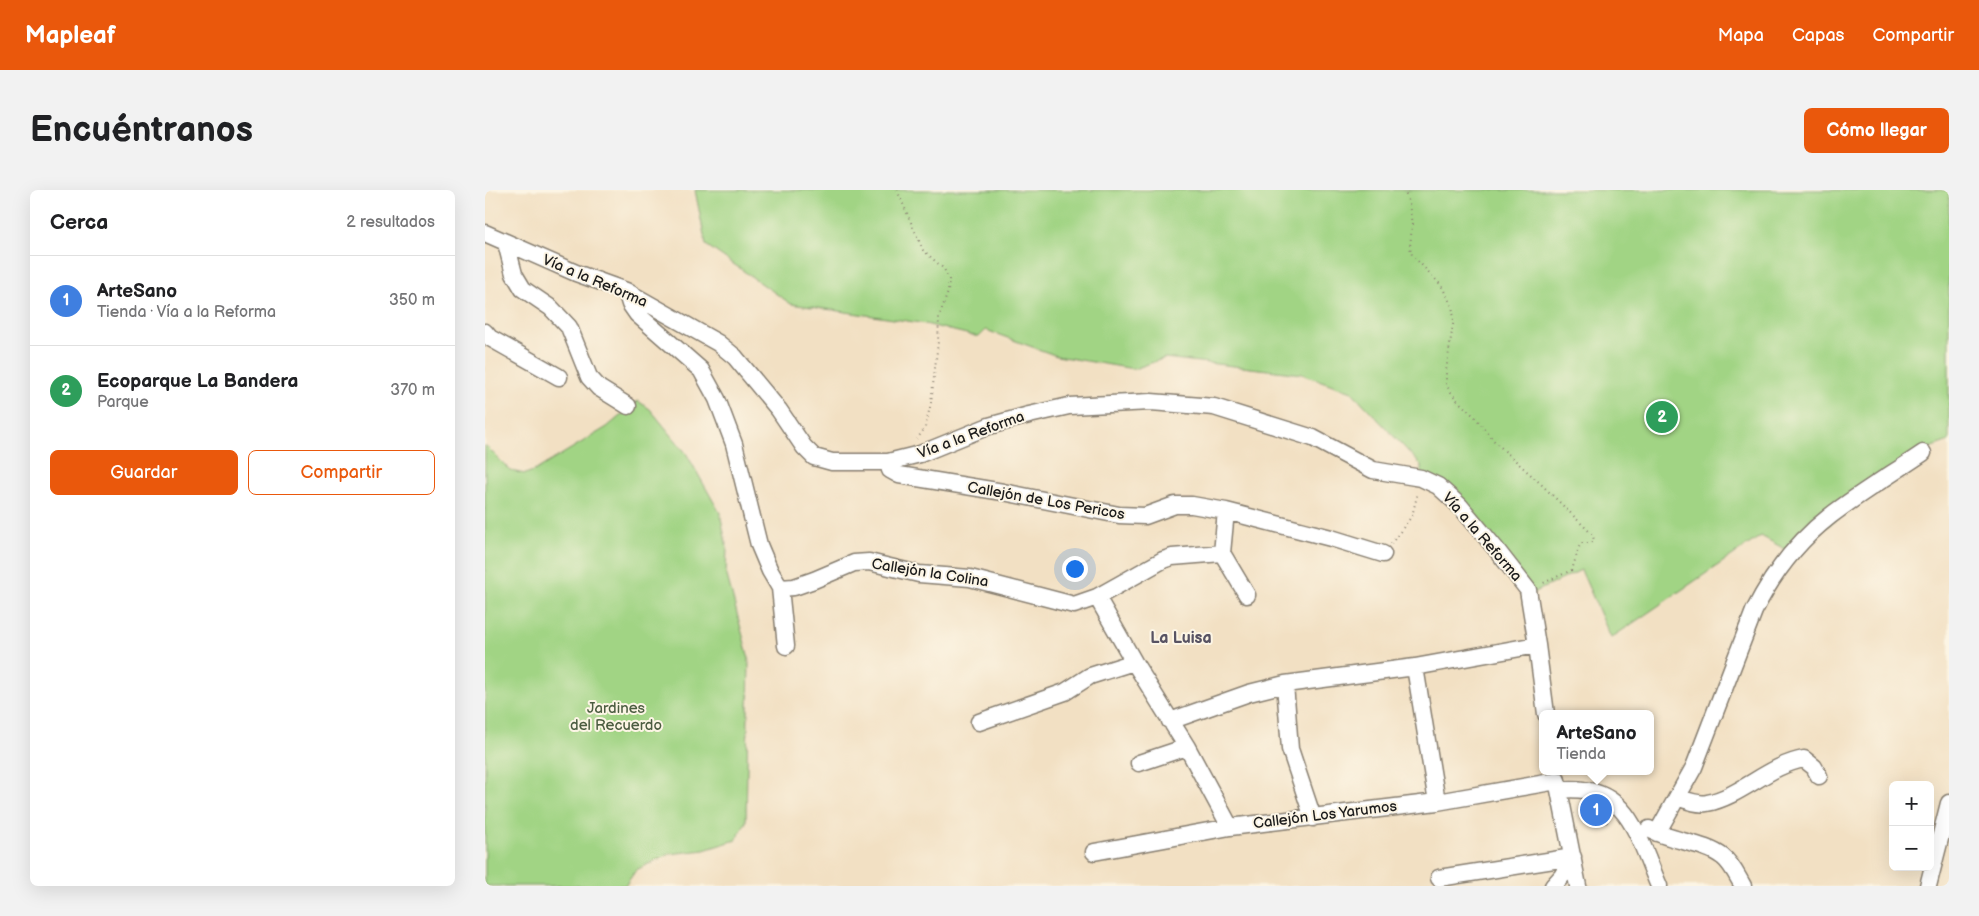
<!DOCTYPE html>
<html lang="es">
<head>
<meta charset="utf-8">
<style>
	body { margin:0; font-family:"Balsamiq Sans",sans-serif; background:#f2f2f2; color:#202124 }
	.controls { position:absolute; right:15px; bottom:15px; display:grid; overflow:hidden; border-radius:8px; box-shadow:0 5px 20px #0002 }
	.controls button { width:45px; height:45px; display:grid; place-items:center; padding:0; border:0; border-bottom:1px solid #e0e0e0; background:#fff; color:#202124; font:25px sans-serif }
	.you { position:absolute; left:589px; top:378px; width:18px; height:18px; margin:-12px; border:4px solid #fff; border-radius:50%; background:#1a73e8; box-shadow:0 0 0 8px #1a73e833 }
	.badge { display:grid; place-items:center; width:32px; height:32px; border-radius:50%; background:#ea580c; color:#fff; font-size:16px; font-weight:700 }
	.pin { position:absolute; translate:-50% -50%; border:2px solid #fff; box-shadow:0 1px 5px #0006 }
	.popup { position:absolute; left:1054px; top:520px; width:115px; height:65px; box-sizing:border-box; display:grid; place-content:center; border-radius:8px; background:#fff; filter:drop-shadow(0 1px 4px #0005); font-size:16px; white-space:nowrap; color:#757577 }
	.popup b { font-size:19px; color:#202124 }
	.popup::after { content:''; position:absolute; left:50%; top:100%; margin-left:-10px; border:10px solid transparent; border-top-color:#fff }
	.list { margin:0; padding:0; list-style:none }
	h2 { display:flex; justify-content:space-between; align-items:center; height:65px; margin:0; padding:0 20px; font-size:21px }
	h2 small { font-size:16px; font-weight:400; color:#757577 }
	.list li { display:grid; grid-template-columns:32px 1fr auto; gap:15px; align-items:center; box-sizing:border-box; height:90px; padding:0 20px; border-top:1px solid #e0e0e0 }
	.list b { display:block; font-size:19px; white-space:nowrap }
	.list p { margin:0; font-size:16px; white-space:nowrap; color:#757577 }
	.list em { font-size:16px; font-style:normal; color:#757577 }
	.actions { display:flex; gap:10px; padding:15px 20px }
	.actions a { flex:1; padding:11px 0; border:1px solid #ea580c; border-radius:8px; text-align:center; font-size:18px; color:#ea580c }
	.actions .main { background:#ea580c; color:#fff }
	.map { position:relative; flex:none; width:1464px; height:696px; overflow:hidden; border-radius:8px }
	header { display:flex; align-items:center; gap:30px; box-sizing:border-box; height:70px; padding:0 25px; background:#ea580c; color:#fff }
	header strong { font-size:24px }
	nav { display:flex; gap:28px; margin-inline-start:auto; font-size:18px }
	.intro { display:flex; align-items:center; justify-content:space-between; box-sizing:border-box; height:120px; padding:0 30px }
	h1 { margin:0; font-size:35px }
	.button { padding:12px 22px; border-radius:8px; background:#ea580c; color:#fff; font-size:18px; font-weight:700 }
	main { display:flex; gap:30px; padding:0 30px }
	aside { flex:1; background:#fff; border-radius:8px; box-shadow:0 5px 20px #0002 }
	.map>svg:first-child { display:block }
	.green { fill:#a1d484; stroke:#5e7850 }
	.building { fill:#c6bae8 }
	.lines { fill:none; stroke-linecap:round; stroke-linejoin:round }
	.minor-casing { stroke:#877e70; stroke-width:19 }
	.path { stroke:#877e70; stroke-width:2; stroke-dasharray:1 4; stroke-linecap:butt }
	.minor { stroke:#fff; stroke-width:16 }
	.labels { text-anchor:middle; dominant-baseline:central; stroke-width:4; stroke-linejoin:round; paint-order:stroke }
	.street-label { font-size:15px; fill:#1c1c1c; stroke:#fcf5e5 }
	.park-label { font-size:15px; fill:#4b5c40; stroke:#fcf5e5 }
	.neighbourhood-label { font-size:16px; font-weight:bold; fill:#585363; stroke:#fcf5e5 }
</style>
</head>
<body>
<header>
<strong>Mapleaf</strong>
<nav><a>Mapa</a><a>Capas</a><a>Compartir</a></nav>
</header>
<div class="intro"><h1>Encuéntranos</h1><a class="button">Cómo llegar</a></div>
<main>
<aside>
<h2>Cerca<small>2 resultados</small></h2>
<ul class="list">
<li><span class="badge" style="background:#3f7fe0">1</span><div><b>ArteSano</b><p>Tienda · Vía a la Reforma</p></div><em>350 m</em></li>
<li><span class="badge" style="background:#2e9e5b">2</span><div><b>Ecoparque La Bandera</b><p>Parque</p></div><em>370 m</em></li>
</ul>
<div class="actions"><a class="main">Guardar</a><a>Compartir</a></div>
</aside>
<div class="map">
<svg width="1464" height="696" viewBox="0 0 1464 696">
	<rect width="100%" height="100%" fill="#fcf5e5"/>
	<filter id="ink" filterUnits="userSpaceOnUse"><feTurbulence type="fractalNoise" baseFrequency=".02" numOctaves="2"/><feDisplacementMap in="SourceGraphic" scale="10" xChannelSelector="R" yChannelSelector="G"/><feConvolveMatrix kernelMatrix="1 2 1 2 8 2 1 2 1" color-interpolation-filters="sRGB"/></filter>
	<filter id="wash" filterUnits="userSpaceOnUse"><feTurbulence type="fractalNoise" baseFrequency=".0096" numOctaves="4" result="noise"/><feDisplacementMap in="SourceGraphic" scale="20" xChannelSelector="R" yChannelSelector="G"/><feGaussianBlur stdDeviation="1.12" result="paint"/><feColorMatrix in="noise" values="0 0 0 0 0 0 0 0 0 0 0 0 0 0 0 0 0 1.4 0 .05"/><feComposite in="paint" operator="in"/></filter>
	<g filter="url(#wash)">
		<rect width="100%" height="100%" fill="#f2e0c3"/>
		<!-- green -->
		<path class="green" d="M210 0H1464V251L1447 257 1307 363 1276 346 1126 448 1096 380 1044 405 1011 359 936 288V275L867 202 817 184 680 168 649 179 572 166 501 140 494 147 436 133 306 114 221 55Z
			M153 211 165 219 201 263 235 323 242 358 241 382 264 469 261 632 251 650 219 660 184 664 151 680 140 696H0V255L26 281 40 284 51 280 122 237Z"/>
		<g id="blocks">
			<!-- building -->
			<path class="building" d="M1108 616 1118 618 1124 621 1122 633 1106 631Z"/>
		</g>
	</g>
	<g filter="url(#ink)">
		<use href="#blocks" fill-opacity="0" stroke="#877e70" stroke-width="1"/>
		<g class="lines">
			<!-- minor casing -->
			<g class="minor-casing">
				<path id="minor" d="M0 43 91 83 141 101 233 153 250 167 294 220 319 257 329 267 347 272H403L435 264 504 236 544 225 584 216 666 212 729 217 828 248 888 280 936 288 953 296 975 316 1011 359 1043 400 1052 455 1061 524
					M21 53 29 84 38 99 66 118 84 137 104 187 114 198 143 216
					M141 101 145 114 152 124 216 180 232 209 249 254 274 355 285 381 295 398 301 456
					M0 142 5 148 74 187
					M403 272 405 280 414 285 518 302 634 325 660 326 690 315H707L741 321 846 348 898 364
					M741 321 737 363 762 405
					M295 398 309 397 329 390 369 373 384 372 434 384 485 388 589 415 612 407 649 472 702 557 745 637
					M612 407 678 370 687 367 737 363
					M930 477 952 612
					M800 494 805 559 828 628
					M685 531 764 503 800 494 930 477 1052 455
					M494 532 580 502 605 486 649 472
					M654 573 702 557
					M1072 590 1093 696
					M1074 600C1143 592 1152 645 1174 696
					M1192 607C1201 610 1212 615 1222 613 1255 607 1284 575 1319 569L1329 577 1334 586
					M1164 639C1185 651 1221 653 1238 667 1247 674 1252 686 1258 696
					M1172 643 1209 577 1269 421C1287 385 1313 351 1345 326 1375 303 1407 284 1438 263
					M609 662 745 637 952 612 1072 591
					M954 688 1088 667
					M1068 696 1077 686 1088 667
					M1443 696 1464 613"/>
			</g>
			<!-- path -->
			<path class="path" d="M412 0 438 60 459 79 464 89 463 102 454 127 453 152 446 213 440 238 432 249
				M919 0 924 13 927 35 925 57 927 65 956 95 967 116 969 128 961 181V195L971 209 990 227 1010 252 1057 295 1108 345 1109 351 1106 353H1097L1094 357 1087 380 1056 394
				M906 354 927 326 933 302"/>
			<!-- minor -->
			<use href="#minor" class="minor"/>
		</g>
	</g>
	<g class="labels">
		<!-- street labels -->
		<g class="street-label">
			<text transform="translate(110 91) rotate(23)">Vía a la Reforma</text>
			<text transform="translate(486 245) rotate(-20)">Vía a la Reforma</text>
			<text transform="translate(561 311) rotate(10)">Callejón de Los Pericos</text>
			<text transform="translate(997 347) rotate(49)">Vía a la Reforma</text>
			<text transform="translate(445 383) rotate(9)">Callejón la Colina</text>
			<text transform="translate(840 625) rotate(-7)">Callejón Los Yarumos</text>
		</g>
		<!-- park labels -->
		<g class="park-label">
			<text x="131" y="518">Jardines<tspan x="131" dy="17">del Recuerdo</tspan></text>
		</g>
		<!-- neighbourhood labels -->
		<g class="neighbourhood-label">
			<text x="696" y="448">La Luisa</text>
		</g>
	</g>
</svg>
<div class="controls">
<button>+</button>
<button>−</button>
</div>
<div class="you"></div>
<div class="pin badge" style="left:1111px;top:620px;background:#3f7fe0">1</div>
<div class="popup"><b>ArteSano</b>Tienda</div>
<div class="pin badge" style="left:1177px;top:227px;background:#2e9e5b">2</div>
</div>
</main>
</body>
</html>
